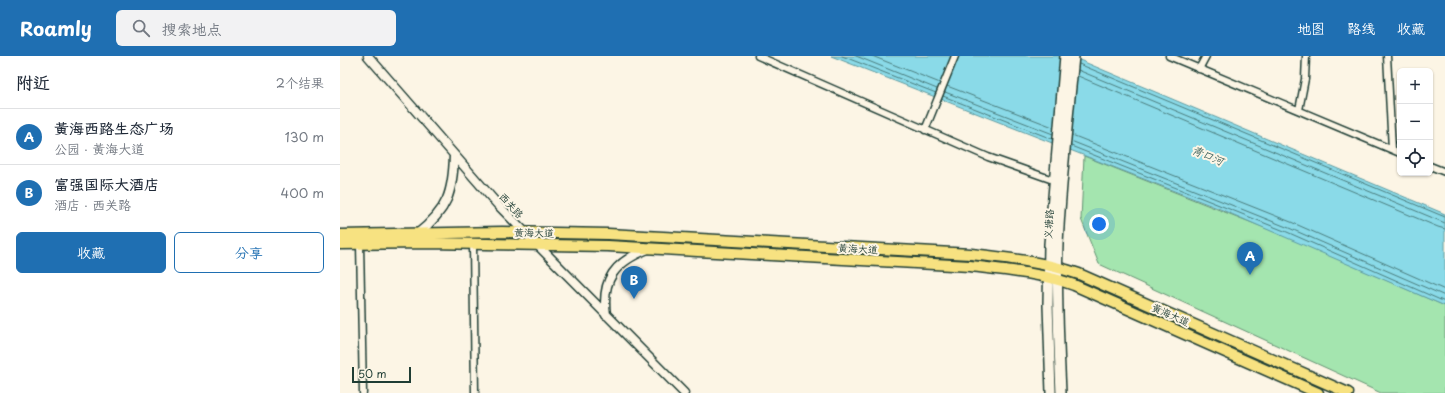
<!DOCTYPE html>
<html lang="zh">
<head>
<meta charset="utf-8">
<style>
	body { margin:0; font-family:"Playpen Sans","LXGW WenKai TC",sans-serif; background:#f2f2f3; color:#1f2937 }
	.controls { position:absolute; right:12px; top:12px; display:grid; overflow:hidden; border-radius:6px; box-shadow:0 1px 3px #0004 }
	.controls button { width:36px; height:36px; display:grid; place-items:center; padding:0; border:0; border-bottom:1px solid #e0e1e3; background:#fff; color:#1f2937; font:20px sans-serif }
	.scale { position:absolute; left:12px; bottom:10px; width:59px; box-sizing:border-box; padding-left:4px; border:2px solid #1f3d34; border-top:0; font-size:11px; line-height:14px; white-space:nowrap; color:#1f3d34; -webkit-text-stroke:3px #fcf5e5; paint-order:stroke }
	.you { position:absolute; left:759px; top:168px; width:14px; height:14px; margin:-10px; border:3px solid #fff; border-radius:50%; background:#1a73e8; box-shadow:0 0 0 6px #1a73e833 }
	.badge { display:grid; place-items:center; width:26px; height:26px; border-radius:50%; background:#1f6fb2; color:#fff; font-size:13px; font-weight:700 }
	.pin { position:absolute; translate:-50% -33px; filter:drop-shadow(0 1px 2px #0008) }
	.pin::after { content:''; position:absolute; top:21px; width:14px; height:12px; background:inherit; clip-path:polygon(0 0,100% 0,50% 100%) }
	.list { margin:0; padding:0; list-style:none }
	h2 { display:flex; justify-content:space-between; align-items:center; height:52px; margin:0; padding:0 16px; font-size:17px }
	h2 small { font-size:13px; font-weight:400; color:#747a83 }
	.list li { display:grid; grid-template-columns:26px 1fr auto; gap:12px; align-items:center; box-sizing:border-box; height:56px; padding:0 16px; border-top:1px solid #e0e1e3 }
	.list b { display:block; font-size:15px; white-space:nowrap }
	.list p { margin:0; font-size:13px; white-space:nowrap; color:#747a83 }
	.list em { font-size:13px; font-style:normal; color:#747a83 }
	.actions { display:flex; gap:8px; padding:12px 16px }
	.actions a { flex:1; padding:9px 0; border:1px solid #1f6fb2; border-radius:6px; text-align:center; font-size:14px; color:#1f6fb2 }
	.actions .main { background:#1f6fb2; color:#fff }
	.icon { flex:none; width:22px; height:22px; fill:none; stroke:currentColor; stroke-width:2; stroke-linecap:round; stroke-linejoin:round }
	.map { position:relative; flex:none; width:1105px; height:337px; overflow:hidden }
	header { display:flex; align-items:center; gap:24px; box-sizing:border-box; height:56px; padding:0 20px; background:#1f6fb2; color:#fff }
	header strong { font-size:19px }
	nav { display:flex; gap:22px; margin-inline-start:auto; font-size:14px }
	.search { width:280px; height:36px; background:#f2f2f3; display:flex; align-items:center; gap:10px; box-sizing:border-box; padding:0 14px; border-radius:6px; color:#747a83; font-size:15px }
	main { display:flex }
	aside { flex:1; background:#fff }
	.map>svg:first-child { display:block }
	.green { fill:#a4e5af; stroke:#629172 }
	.water { fill:#8adae8; stroke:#5f9ba0 }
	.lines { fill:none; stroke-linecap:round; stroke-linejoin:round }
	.shore { stroke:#4a7c7c; stroke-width:1 }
	.minor-casing { stroke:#1f3d34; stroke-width:9 }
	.tertiary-casing { stroke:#1f3d34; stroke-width:11 }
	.secondary-casing { stroke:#1f3d34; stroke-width:12 }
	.primary-casing { stroke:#1f3d34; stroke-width:13 }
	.minor { stroke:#fcf5e5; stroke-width:6 }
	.tertiary { stroke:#fcf5e5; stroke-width:8 }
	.secondary { stroke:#fcf5e5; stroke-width:9 }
	.primary { stroke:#f7e281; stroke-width:10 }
	.labels { text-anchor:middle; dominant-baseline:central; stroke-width:4; stroke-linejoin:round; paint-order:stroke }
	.street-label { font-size:10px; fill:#1f3d34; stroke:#fcf5e5 }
	.water-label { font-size:11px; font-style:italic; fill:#345c58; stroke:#fcf5e5 }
</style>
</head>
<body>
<header>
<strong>Roamly</strong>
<div class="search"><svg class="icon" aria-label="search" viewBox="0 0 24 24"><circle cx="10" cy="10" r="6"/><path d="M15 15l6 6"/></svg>搜索地点</div>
<nav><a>地图</a><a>路线</a><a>收藏</a></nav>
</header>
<main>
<aside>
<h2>附近<small>2个结果</small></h2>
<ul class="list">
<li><span class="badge">A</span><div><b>黄海西路生态广场</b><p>公园 · 黄海大道</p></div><em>130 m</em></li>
<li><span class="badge">B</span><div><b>富强国际大酒店</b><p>酒店 · 西关路</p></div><em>400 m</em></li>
</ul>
<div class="actions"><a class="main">收藏</a><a>分享</a></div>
</aside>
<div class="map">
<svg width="1105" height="337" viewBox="0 0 1105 337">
	<rect width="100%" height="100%" fill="#fcf5e5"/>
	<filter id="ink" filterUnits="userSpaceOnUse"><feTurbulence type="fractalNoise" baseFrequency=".025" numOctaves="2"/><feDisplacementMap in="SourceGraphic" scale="8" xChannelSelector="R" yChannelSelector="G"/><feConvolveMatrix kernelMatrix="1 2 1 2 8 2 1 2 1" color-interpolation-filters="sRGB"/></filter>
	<g filter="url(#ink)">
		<!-- green -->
		<path class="green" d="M744 100 945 180 1105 250V337H1041L759 208 741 163Z"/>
		<!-- water -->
		<path class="water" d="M491 0H730L1105 158V250L880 153Z"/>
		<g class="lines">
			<!-- shore -->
			<path class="shore" d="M502 0 596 37
				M516 0 597 33
				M532 0 600 27
				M739 8 1105 161
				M738 14 1105 167
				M738 20 1098 171 1105 173
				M607 30 713 71
				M605 36 713 78
				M603 40 712 83
				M732 79 951 166 1105 234
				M731 85 949 172 1105 240
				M731 90 947 176 1105 246"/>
			<!-- minor casing -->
			<g class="minor-casing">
				<path id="minor" d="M418 0 648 101 713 124
					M829 0 1060 97
					M1047 0 1052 93
					M859 13 866 0
					M959 54 965 23 966 0
					M585 74 615 0
					M1090 110 1105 116
					M20 188 23 337
					M133 189 135 337"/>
			</g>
			<!-- tertiary casing -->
			<g class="tertiary-casing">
				<path id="tertiary" d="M28 0 158 149 344 337
					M77 178C108 154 113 136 114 99
					M266 259C261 223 275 206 308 193"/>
			</g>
			<!-- secondary casing -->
			<g class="secondary-casing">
				<path id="secondary" d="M711 337 708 249 709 188 725 0
					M721 337C719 287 716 238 718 188 721 125 728 63 734 0"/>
			</g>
			<!-- primary casing -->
			<g class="primary-casing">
				<path id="primary" d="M0 179 162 176 268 178 631 198C668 202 704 206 739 218L1008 337
					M0 188 88 187 268 190 630 210C665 214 701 217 734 229L978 337"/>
			</g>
			<!-- minor -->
			<use href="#minor" class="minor"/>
			<!-- tertiary -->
			<use href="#tertiary" class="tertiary"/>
			<!-- secondary -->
			<use href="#secondary" class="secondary"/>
			<!-- primary -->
			<use href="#primary" class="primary"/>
		</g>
	</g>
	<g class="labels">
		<!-- street labels -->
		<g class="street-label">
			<text transform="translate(172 149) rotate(47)">西关路</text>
			<text transform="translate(708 168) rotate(-87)">义塘路</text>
			<text transform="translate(194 176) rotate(1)">黄海大道</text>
			<text transform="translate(518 192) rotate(3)">黄海大道</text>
			<text transform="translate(831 258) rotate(24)">黄海大道</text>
		</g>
		<!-- water labels -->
		<g class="water-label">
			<text transform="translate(868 99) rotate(23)">青口河</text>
		</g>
	</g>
</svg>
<div class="controls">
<button>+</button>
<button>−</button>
<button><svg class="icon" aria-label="locate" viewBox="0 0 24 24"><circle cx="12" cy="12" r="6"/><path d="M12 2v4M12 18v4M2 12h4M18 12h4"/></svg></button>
</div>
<div class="scale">50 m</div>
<div class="you"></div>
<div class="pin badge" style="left:910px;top:219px">A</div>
<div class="pin badge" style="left:294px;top:243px">B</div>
</div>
</main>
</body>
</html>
